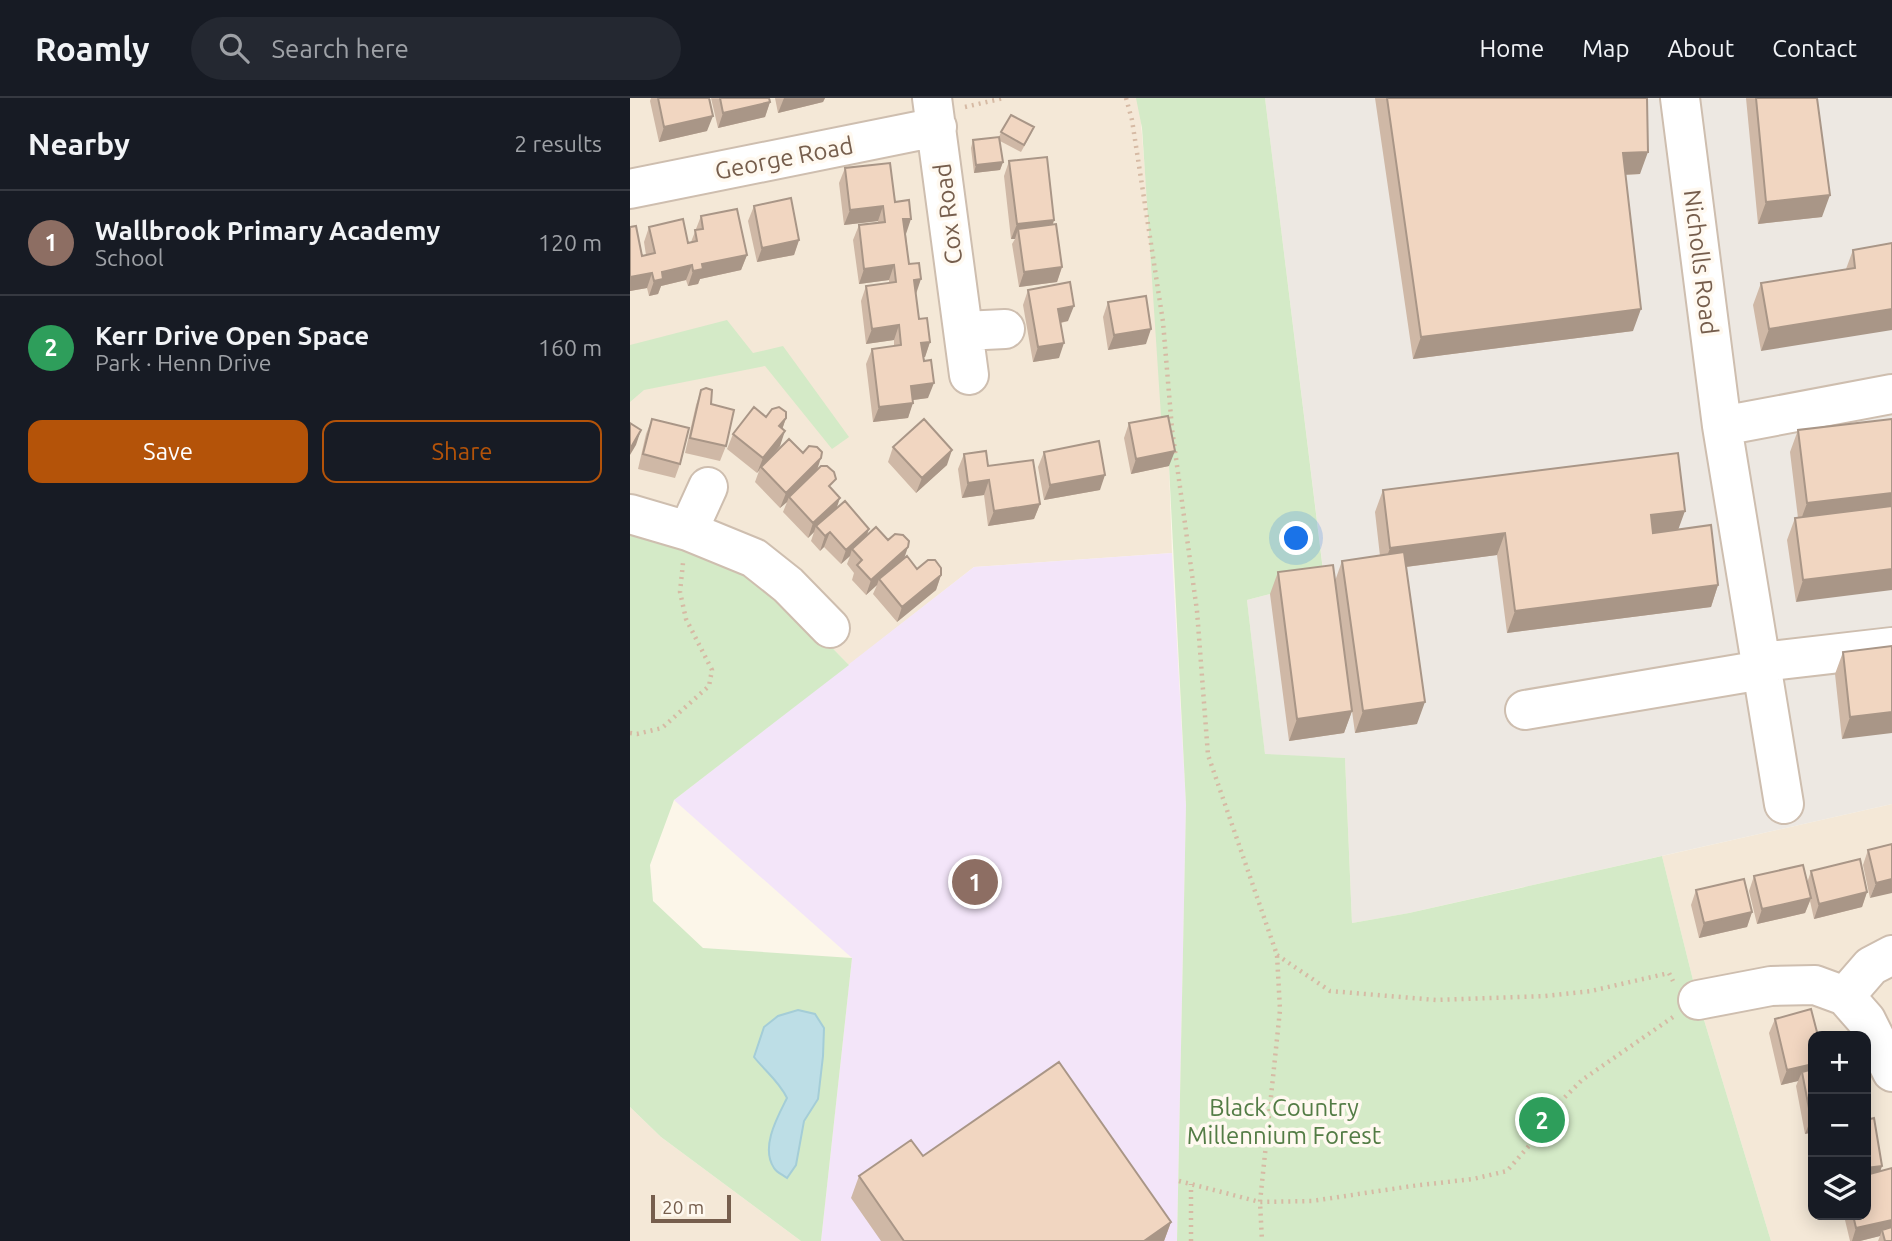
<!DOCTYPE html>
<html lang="en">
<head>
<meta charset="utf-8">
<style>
	body { margin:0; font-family:Ubuntu,sans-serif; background:#242831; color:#f1f3f6 }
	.controls { position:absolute; right:21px; bottom:21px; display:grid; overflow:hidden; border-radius:14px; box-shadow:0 4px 18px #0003 }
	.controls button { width:63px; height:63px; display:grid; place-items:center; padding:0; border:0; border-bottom:2px solid #363941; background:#171b24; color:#f1f3f6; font:35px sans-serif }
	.scale { position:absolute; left:21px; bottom:18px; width:80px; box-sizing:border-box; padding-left:7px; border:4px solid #765e4d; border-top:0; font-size:19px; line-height:24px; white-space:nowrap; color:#765e4d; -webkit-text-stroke:5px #fff9f0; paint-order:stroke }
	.you { position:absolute; left:667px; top:441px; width:24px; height:24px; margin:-18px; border:5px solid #fff; border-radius:50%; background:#1a73e8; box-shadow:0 0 0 10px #1a73e833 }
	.badge { display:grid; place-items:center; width:46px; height:46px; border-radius:50%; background:#b45309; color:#fff; font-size:23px; font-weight:700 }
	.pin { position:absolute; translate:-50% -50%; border:4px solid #fff; box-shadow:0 2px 7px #0006 }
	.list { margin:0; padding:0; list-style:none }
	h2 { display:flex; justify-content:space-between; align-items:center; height:91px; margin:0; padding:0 28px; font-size:30px }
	h2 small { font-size:23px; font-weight:400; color:#9ea1a6 }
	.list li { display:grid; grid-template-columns:46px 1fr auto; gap:21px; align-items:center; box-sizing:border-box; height:105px; padding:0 28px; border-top:2px solid #363941 }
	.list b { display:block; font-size:26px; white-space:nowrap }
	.list p { margin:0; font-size:23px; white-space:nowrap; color:#9ea1a6 }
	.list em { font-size:23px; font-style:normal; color:#9ea1a6 }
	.actions { display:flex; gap:14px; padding:21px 28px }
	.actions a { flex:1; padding:16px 0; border:2px solid #b45309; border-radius:14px; text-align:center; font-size:24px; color:#b45309 }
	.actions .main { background:#b45309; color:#fff }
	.icon { flex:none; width:38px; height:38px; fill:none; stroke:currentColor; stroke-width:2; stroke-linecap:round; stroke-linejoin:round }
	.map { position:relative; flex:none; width:1262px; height:1143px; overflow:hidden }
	header { display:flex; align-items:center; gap:42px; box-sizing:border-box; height:98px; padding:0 35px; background:#171b24; border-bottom:2px solid #363941 }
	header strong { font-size:33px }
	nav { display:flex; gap:38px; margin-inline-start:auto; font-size:24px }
	.search { width:490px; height:63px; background:#242831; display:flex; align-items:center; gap:18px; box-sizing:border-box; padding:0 24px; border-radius:38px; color:#9ea1a6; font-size:26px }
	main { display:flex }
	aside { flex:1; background:#171b24 }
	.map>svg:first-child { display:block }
	.residential { fill:#f4e8d7; fill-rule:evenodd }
	.industrial { fill:#ede8e2 }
	.education { fill:#f3e5f9 }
	.green { fill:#d4eac7 }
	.water { fill:#bddee6; stroke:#a4cdd7; stroke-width:2 }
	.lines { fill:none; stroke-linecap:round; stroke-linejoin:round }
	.minor-casing { stroke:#cebeaf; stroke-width:42 }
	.path { stroke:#d6baa4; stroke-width:4.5; stroke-dasharray:2 5; stroke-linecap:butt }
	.minor { stroke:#fff; stroke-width:38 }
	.wall { fill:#cfb8a6 }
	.shaded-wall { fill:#a99687 }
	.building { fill:#f1d6c1; stroke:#a99687; stroke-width:2 }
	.labels { text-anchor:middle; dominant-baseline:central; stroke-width:7; stroke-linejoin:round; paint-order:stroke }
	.street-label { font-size:24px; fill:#765e4d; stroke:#fff9f0 }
	.park-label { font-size:24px; fill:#537c45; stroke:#fff9f0 }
</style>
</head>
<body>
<header>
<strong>Roamly</strong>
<div class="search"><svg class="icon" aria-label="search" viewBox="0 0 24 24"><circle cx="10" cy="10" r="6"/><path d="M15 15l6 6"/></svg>Search here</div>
<nav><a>Home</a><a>Map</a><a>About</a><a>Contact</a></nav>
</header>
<main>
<aside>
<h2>Nearby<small>2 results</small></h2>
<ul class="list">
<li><span class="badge" style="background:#8d6e63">1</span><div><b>Wallbrook Primary Academy</b><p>School</p></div><em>120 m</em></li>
<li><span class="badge" style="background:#2e9e5b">2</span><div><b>Kerr Drive Open Space</b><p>Park · Henn Drive</p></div><em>160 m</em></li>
</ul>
<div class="actions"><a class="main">Save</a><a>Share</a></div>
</aside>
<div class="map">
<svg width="1262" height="1143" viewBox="0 0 1262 1143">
	<rect width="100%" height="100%" fill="#fcf6e9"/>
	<!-- residential -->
	<path class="residential" d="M0 0H509L539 368 542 455 344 469 219 567 130 476 0 400Z
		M1262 706V1143H1141L1068 902 1032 758ZM1183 938H1236V1117H1183Z
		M0 1009 31 1039 171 1143H0Z"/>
	<!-- industrial -->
	<path class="industrial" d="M635 0H1262V706L779 815 722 825 715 660 635 657 617 502 640 496 695 488Z"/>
	<!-- education -->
	<path class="education" d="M542 455 556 707 547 1143H191L222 860 44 702 344 469Z"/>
	<!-- green -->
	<path class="green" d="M506 0H635L695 489 640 496 617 502 635 656 715 660 722 825 779 815 1032 758 1068 902 1141 1143H547L556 707 539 368 532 333 512 30Z
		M97 222 123 255 153 248 219 339 202 351 135 268 14 292 0 304V247Z
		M0 432 130 476 219 567 44 702 20 767 23 803 73 850 222 860 191 1143H171L31 1039 0 1009Z"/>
	<!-- water -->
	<path class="water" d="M168 912 185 916 194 930 193 958 188 1001 174 1023 166 1067 157 1080C153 1077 146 1074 144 1070 130 1049 148 1018 157 1000 149 983 135 973 124 959L134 929 148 918Z"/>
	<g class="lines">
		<!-- minor casing -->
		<g class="minor-casing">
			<path id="minor" d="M302 0 339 277
				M1050 0 1092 328 1154 706
				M0 91 307 29
				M334 233 375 231
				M1092 328 1262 296
				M0 416 58 433 124 460 158 487 200 530
				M58 433 78 389
				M1131 564 1262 549
				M895 612 1132 572
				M1215 898 1236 922 1262 974
				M1068 902 1141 888 1185 887 1215 898 1241 868 1262 857"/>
		</g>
		<!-- path -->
		<path class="path" d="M496 0 502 22 533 224 542 331 567 513 578 657 647 857 650 912 630 1104 632 1143
			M335 9 374 0
			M0 635 7 636 32 630 79 588 82 572 56 521 50 494 53 465
			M647 857 700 893 806 902 915 898 961 893 1039 875 1043 883
			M549 1083 630 1104 682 1103 782 1088 843 1081 877 1073 905 1041 931 1003 952 982 1043 919
			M561 1143V1086"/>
		<!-- minor -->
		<use href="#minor" class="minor"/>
	</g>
	<!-- wall -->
	<path class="wall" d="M21 0H79L77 33 29 44 20 3Z
		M81 0H139L140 4 135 19 88 30Z
		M145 0H195L193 4 148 15Z
		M745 0H1017L1010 76 995 77 1003 233 783 261Z
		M1116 0H1187L1192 119 1128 126Z
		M404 29 401 36 391 54 370 43 373 64 370 72 344 75 341 50 343 42 369 39 371 34Z
		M379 63 424 122 423 126 432 169 427 184 389 189 382 146 385 141H381L374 78Z
		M215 70 265 104 276 136 279 166 286 196 289 221 300 244 295 259H293L298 300 283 302 278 320 243 324 236 266 242 251 264 248V242L236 246 231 203 236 188 259 185V182L229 186 223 142 229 127 248 125V123L214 127 209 85Z
		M124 108 169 142 164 157 127 164 118 123Z
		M71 118 117 157 111 172 70 181 68 186 58 188 56 182 31 188 28 196 19 198 17 190 0 193V129L12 158 16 157 14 144 19 129 58 145 61 144Z
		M1262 145 1131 253 1123 207 1131 185 1216 171 1223 152Z
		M398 192 438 223 431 225 429 260 403 264 393 207Z
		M478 204 516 246 478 252 473 219Z
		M71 292 96 348 90 363 55 355 66 307Z
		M156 320 152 331 150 348 139 361 187 372 202 391 207 410 237 438 274 460 287 471 311 477 306 492 267 524 243 496 247 487 236 497 222 482 224 475 217 466 220 458 211 466 194 449 190 453 181 443 184 434 178 440 153 414 157 404 150 410 125 384 129 373 127 375 97 351 103 336Z
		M22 321 50 366 45 380 8 371 16 336Z
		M1262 321 1166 504 1157 442 1165 420H1168L1160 354 1168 332Z
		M499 325 539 368 501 376 494 340Z
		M263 349 317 367 286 395 258 364Z
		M414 354 470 392 414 402 408 369Z
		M334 356 358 368 410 406 404 421 358 428 354 397 332 400 328 371Z
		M753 392 1048 431 1088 487 1081 509 877 535 867 457 776 469 787 626 725 635 716 569 722 613 714 635 659 643 640 496 648 474 705 483 712 463 750 458 745 414Z
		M1262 548 1212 641 1205 576 1213 554Z
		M1262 746 1240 800 1233 767 1238 752Z
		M1181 773 1237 794 1232 809 1184 821 1180 803 1175 815 1127 826 1119 793 1124 778 1177 785Z
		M1066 792 1122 814 1117 829 1069 840 1061 807Z
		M1145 921 1183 938V1034L1175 1036 1166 988 1168 983 1151 987 1139 935Z
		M1236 1022 1252 1068 1250 1073 1262 1143H1248L1250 1138 1230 1143H1220L1215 1122 1217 1117H1236Z
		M293 1058 541 1124 534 1143H251L221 1100 229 1078Z"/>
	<!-- shaded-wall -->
	<path class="shaded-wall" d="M154 0H195L193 4 148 15Z
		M140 4 135 19 88 30 93 15Z
		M83 18 77 33 29 44 34 29Z
		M1018 54 1010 76 985 77 993 55Z
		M373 64 370 72 344 75 346 67Z
		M1200 97 1192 119 1128 126 1136 104Z
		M253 108 248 123 214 127 220 112Z
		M273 121H281L276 136H268Z
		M424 122 419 137 388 131 385 141H381L387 126Z
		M169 142 164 157 127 164 132 150Z
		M117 157 111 172 70 181 68 186 58 188 63 173 72 166Z
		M62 167 56 182 31 188 28 196 19 198 24 183 32 174Z
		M264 167 259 182 229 186 234 171Z
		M432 169 427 184 389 189 394 174Z
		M22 175 17 190 0 193V179Z
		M291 181 286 196 284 182Z
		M444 208 438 223 423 226 428 211Z
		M1011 211 1003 233 783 261 791 239Z
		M1262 211V232L1131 253 1139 231Z
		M269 227 264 242 236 246 242 231Z
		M521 231 516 246 478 252 484 237Z
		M300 244 295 259 286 260 291 245Z
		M434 245 429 260 403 264 408 249Z
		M304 285 298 300 276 303 281 288Z
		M283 305 278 320 243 324 249 309Z
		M156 320 151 335 149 328Z
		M11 332 6 347 0 357V351Z
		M155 333 150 348 132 370 131 369 127 375 133 360Z
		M322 352 317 367 286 395 292 380Z
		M545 353 539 368 501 376 506 361Z
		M191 360 186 375 159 399 157 404 150 410 156 395Z
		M475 377 470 392 414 402 420 387Z
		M359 382 354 397 332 400 338 385Z
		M1262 395V416L1169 427 1177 405Z
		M210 400 205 415 186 428 184 434 178 440 183 425Z
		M410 406 404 421 358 428 364 413Z
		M1055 413 1047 435 1013 439 1021 417Z
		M239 431 234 446 222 451 220 458 211 466 216 452Z
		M200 434 194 449 190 453 195 438Z
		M875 435 867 457 752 472 760 450Z
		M278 449 273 464 249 481 247 487 236 497 241 482Z
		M1262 471V492L1166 504 1173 482Z
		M311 477 306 492 267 524 272 509Z
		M1088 487 1081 509 877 535 885 513Z
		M795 604 787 626 725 635 733 613Z
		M722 613 714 635 659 643 667 621Z
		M1262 614V635L1212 641 1220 619Z
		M1262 781V795L1240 800 1246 785Z
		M1237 794 1232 809 1184 821 1189 806Z
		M1181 800 1175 815 1127 826 1132 811Z
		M1122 814 1117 829 1069 840 1074 825Z
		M1183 966V979L1172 974 1168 983 1151 987 1157 972Z
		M1183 1020V1034L1175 1036 1181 1021Z
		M1252 1068 1247 1083 1236 1084V1070Z
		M1262 1122V1135L1252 1132 1250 1138 1230 1143H1222L1226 1130Z
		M541 1124 534 1143H514Z"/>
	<!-- building -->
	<path class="building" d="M28 0H79L83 18 34 29Z
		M90 0H139L140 4 93 15Z
		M757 0H1017L1018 54 993 55 1011 211 791 239Z
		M1126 0H1187L1200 97 1136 104Z
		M381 17 404 29 394 47 371 34Z
		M369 39 373 64 346 67 343 42Z
		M417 59 424 122 387 126 379 63Z
		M260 65 265 104 279 102 281 121H273L279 166 289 165 291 181 284 182 289 221 297 220 300 244 291 245 294 263 301 262 304 285 281 288 283 305 249 309 242 251 271 247 269 227 242 231 236 188 266 184 264 167 234 171 229 127 255 124 253 108 220 112 215 70Z
		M161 100 169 142 132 150 124 108Z
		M107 111 117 157 72 166 73 171 63 173 62 167 32 174 33 181 24 183 22 175 0 179V129L6 128 12 158 25 155 19 129 53 121 58 145 67 143 65 132 73 131 71 118Z
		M426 126 432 169 394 174 388 131Z
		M1262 145V211L1139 231 1131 185 1225 170 1223 152Z
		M440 184 444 208 428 211 434 245 408 249 398 192Z
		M516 198 521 231 484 237 478 204Z
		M76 290 82 292 81 306 104 312 96 348 60 340 71 292Z
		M124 309 136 319 142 311 149 309 156 314V320L149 328 155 333 133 360 103 336Z
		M538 318 545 353 506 361 499 325Z
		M22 321 59 330 50 366 13 356Z
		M294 321 322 352 292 380 263 349Z
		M1262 321V395L1177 405 1168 332Z
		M0 325 11 332 0 351Z
		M159 341 173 355 179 348 187 349 192 354 191 360 156 395 131 369Z
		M469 343 475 377 420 387 414 354Z
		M356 353 358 368 403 362 410 406 364 413 359 382 338 385 334 356Z
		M1048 355 1055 413 1021 417 1023 435 1081 427 1088 487 885 513 875 435 760 450 753 392Z
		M191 368H197L204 374 206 381 199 388 210 400 183 425 159 399Z
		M215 403 239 431 216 452 200 434 195 438 186 428Z
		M1262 408V471L1173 482 1165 420Z
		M246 429 258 442 265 436 273 437 279 443 278 449 241 482 227 467 232 462 222 451Z
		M774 454 795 604 733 613 712 463Z
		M277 458 287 471 298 462H305L311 470V477L272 509 249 481Z
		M703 467 722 613 667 621 648 474Z
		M1262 548V614L1220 619 1213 554Z
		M1262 746V781L1246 785 1238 752Z
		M1230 761 1237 794 1189 806 1181 773Z
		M1173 767 1181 800 1132 811 1124 778Z
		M1114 781 1122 814 1074 825 1066 792Z
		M1181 911 1188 938H1183V966L1157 972 1145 921Z
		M429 964 541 1124 514 1143H274L229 1078 281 1042 293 1058Z
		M1183 971V1020L1181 1021 1172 974Z
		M1244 1020 1252 1068 1236 1070V1022Z
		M1262 1070V1122L1226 1130 1223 1117H1236V1077Z
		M1262 1129V1143H1255L1252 1132Z"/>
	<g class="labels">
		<!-- street labels -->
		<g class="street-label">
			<text transform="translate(154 60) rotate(-11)">George Road</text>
			<text transform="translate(318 116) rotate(-97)">Cox Road</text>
			<text transform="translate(1071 164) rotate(83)">Nicholls Road</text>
		</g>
		<!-- park labels -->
		<g class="park-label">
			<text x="654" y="1009">Black Country<tspan x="654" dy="28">Millennium Forest</tspan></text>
		</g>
	</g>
</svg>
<div class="controls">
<button>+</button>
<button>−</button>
<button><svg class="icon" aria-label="layers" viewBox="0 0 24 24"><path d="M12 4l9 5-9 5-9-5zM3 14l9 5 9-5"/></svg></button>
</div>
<div class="scale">20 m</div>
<div class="you"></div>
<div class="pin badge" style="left:345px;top:784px;background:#8d6e63">1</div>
<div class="pin badge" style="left:912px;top:1022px;background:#2e9e5b">2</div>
</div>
</main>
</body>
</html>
